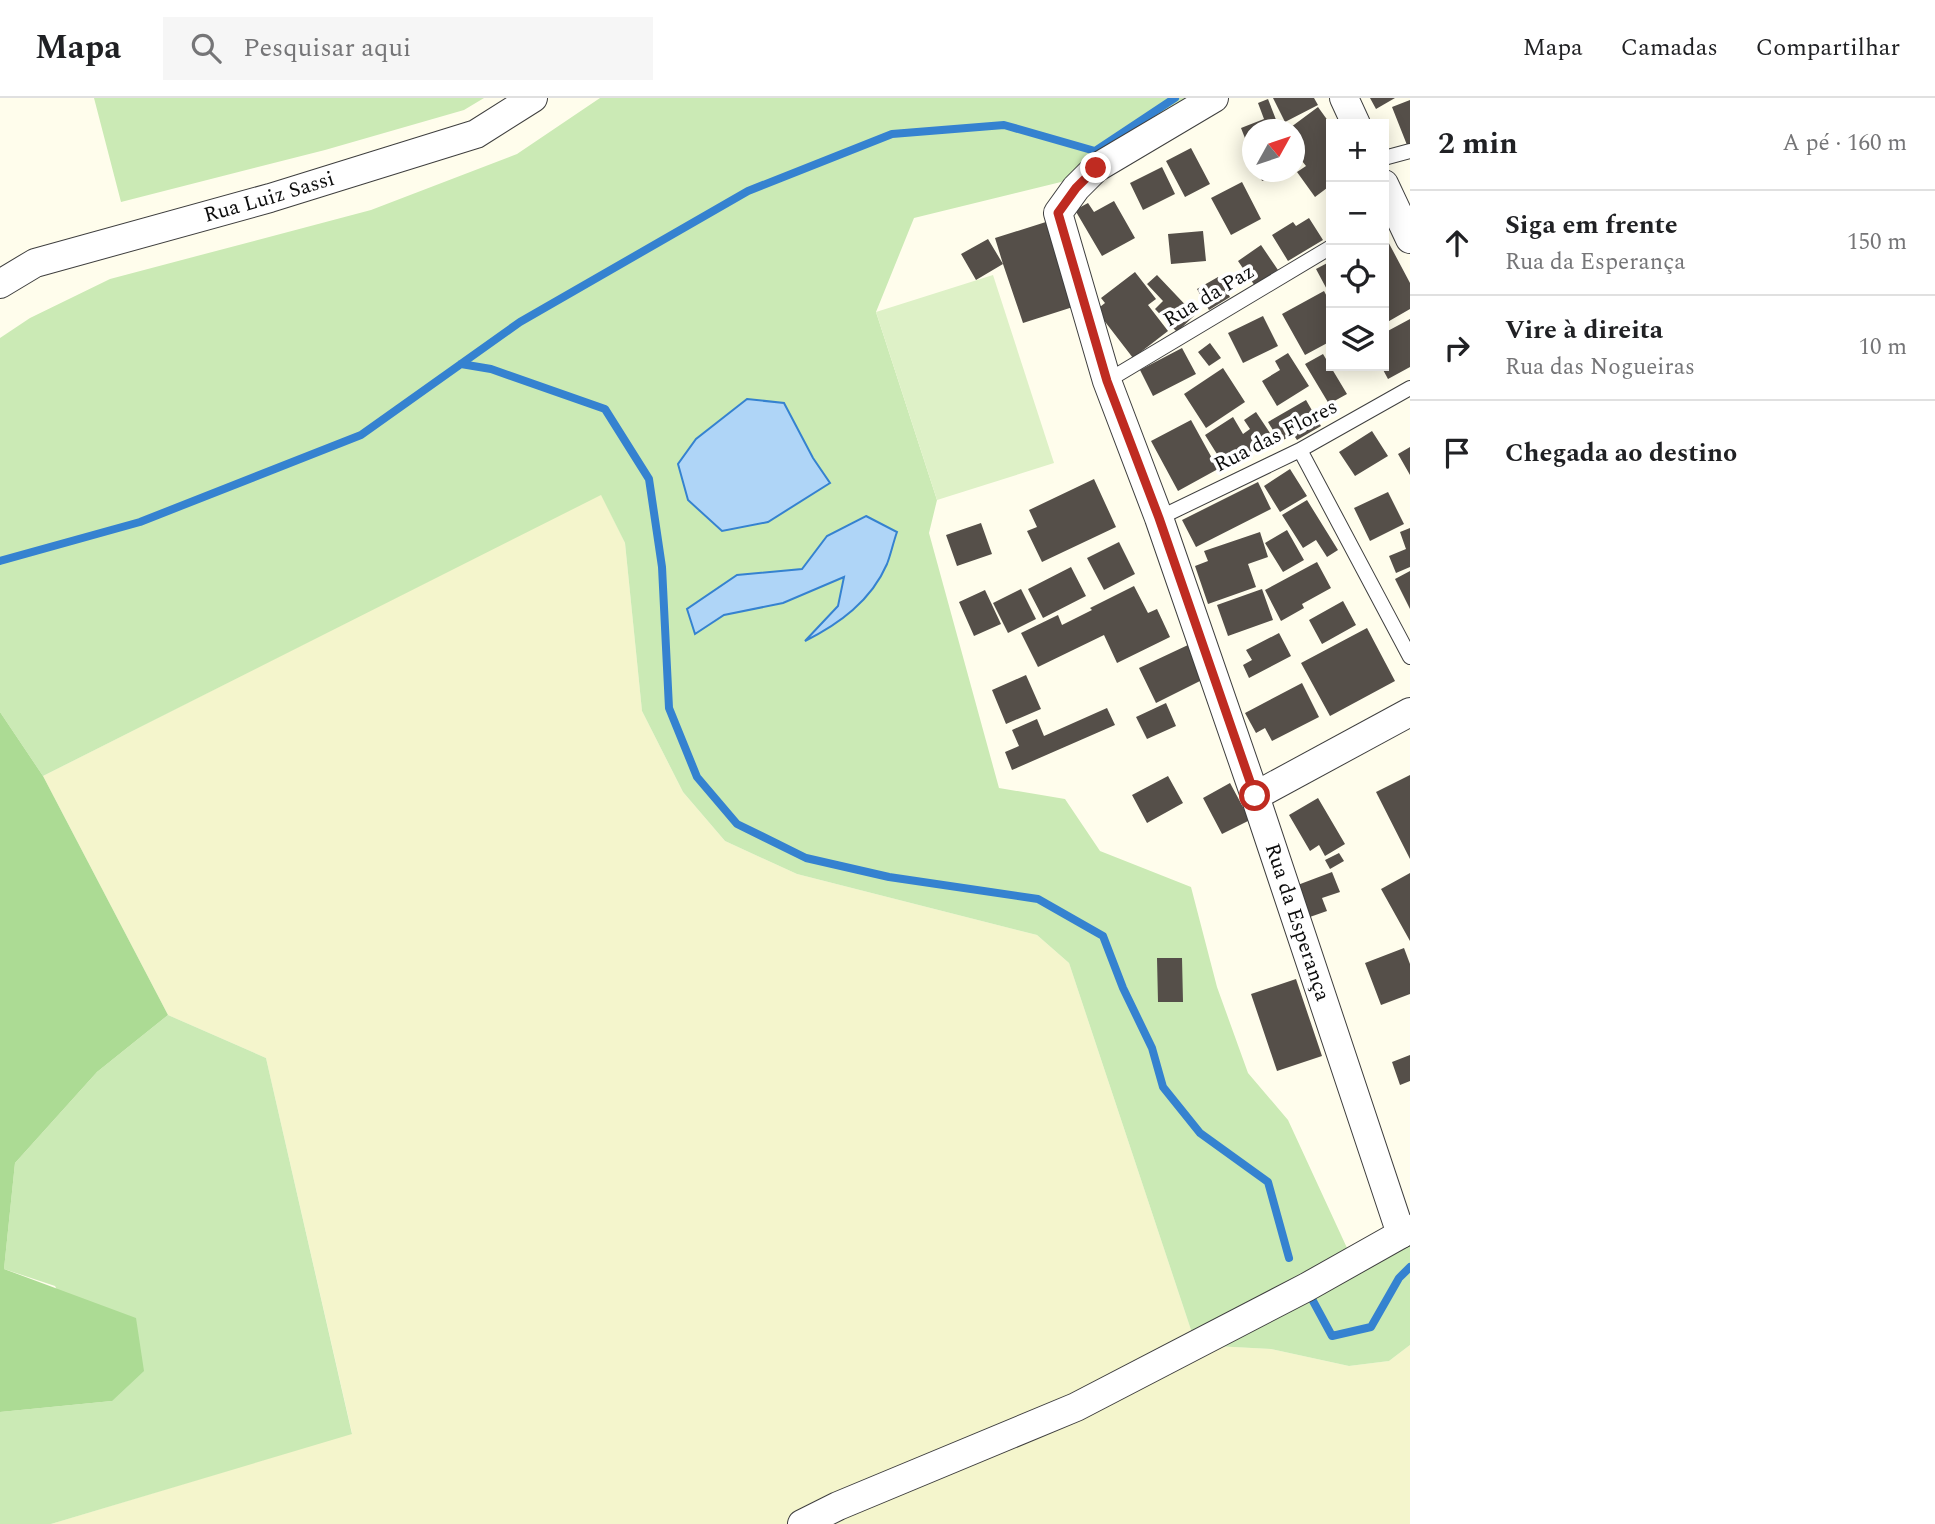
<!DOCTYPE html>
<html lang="pt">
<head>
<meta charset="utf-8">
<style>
	body { margin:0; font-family:Spectral,serif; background:#f6f6f6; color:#202124 }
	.controls { position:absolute; right:21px; top:21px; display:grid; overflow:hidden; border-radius:0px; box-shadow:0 4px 18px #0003 }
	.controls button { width:63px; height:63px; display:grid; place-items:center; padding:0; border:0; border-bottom:2px solid #e0e0e0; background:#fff; color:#202124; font:35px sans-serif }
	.compass { position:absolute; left:1242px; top:21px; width:63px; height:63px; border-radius:50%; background:#fff; box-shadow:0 4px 18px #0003; rotate:50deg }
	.stop { position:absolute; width:21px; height:21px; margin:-16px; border:5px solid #bf2b21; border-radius:50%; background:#fff }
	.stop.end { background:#bf2b21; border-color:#fff; box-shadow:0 2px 7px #0008 }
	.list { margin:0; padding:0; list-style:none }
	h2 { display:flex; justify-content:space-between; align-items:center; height:91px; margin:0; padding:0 28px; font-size:30px }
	h2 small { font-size:23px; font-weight:400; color:#757577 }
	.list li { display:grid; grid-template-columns:46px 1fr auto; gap:21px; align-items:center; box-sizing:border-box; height:105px; padding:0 28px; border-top:2px solid #e0e0e0 }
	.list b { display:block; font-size:26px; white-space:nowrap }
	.list p { margin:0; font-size:23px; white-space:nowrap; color:#757577 }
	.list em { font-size:23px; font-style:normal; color:#757577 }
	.icon { flex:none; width:38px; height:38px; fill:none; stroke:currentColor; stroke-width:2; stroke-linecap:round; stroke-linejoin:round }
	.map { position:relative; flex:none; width:1410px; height:1426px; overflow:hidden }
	header { display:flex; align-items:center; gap:42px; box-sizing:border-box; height:98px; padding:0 35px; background:#fff; border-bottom:2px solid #e0e0e0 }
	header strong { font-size:33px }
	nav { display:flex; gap:38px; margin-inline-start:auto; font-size:24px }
	.search { width:490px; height:63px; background:#f6f6f6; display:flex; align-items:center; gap:18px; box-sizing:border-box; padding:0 24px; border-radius:0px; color:#757577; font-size:26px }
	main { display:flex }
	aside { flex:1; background:#fff }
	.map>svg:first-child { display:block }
	.farmland { fill:#f4f5cc }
	.green { fill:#cbeab5 }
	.forest { fill:#acdb94 }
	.pitch { fill:#def1c7 }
	.water { fill:#afd5f7; stroke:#3582d0; stroke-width:2 }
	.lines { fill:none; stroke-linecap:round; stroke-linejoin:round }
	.stream { stroke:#3582d0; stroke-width:8 }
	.building { fill:#554f49 }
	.lane-casing { stroke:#3f3f3f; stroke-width:16 }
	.street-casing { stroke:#3f3f3f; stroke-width:30 }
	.lane { stroke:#fff; stroke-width:14 }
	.street { stroke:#fff; stroke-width:28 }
	.route { stroke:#bf2b21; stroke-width:9 }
	.labels { text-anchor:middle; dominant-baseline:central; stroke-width:7; stroke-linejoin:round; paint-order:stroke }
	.street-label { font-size:21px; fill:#0c0c0c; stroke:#fff }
</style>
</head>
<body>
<header>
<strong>Mapa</strong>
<div class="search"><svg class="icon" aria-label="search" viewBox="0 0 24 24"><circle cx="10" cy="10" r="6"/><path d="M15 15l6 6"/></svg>Pesquisar aqui</div>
<nav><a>Mapa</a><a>Camadas</a><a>Compartilhar</a></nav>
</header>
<main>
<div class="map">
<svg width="1410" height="1426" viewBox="0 0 1410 1426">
	<rect width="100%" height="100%" fill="#fffdec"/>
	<!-- farmland -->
	<path class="farmland" d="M601 396 625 445 642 613 683 694 725 743 797 776 1037 837 1069 865 1196 1247 1271 1251 1349 1268 1389 1263 1410 1247V1426H51L352 1335 266 960 168 917 43 678Z"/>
	<!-- green -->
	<path class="green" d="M94 0H484L464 12 325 52 121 104Z
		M600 0H1203L1065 83 914 120 876 214 937 402 929 435 999 690 1065 701 1100 753 1191 789 1217 889 1248 975 1288 1022 1353 1163 1410 1131V1247L1389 1263 1349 1268 1271 1251 1196 1247 1069 865 1037 837 797 776 725 743 683 694 642 613 625 445 601 397 43 678 0 614V240L30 220 110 181 371 112 517 56Z
		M168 917 266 960 352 1336 51 1426H0V1314L112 1303 55 1188 4 1171 15 1065 97 974Z"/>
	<!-- forest -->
	<path class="forest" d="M0 614 43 678 168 917 97 974 15 1065 4 1171 136 1220 144 1273 112 1303 0 1314Z"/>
	<!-- pitch -->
	<path class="pitch" d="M993 177 1054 365 937 402 876 214Z"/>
	<!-- water -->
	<path class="water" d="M747 301 784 305 813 360 830 385 768 424 722 433 688 402 678 366 696 341Z
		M866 418 897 434C893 445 891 456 887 466 871 503 839 526 805 543L838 508 844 479 783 505 724 517 695 536 687 511 737 477 802 471 827 438Z"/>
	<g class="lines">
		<!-- stream -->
		<path class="stream" d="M461 266 491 271 605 311 649 381 662 469 669 610 697 679 737 726 806 760 889 779 1038 801 1103 838 1123 890 1152 950 1163 989 1200 1035 1268 1084 1289 1160
			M0 463 140 424 361 337 520 224 748 93 892 36 1004 27 1095 53 1175 0
			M1313 1203 1332 1238 1371 1229 1399 1180 1410 1169"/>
	</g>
	<!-- building -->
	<path class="building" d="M1273 0H1314L1318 7 1285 24Z
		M1370 0H1395L1376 11Z
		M1268 1 1280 32H1252V58L1241 30 1264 21 1258 5Z
		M1410 2V46L1407 47 1392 9Z
		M1318 9 1331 27V87L1315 99 1297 74 1306 68 1294 53 1296 41 1294 32H1287Z
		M1191 50 1210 86 1185 99 1166 63Z
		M1162 69 1175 96 1143 112 1130 85Z
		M1259 74H1286L1262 83Z
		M1242 84 1261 121 1231 137 1211 100Z
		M1114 103 1135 140 1102 158 1075 112 1088 105 1094 114Z
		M1309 120 1323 142 1288 163 1272 137 1293 124 1296 128Z
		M1049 123 1076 208 1023 225 1003 166 976 182 961 156 988 141 1003 166 995 140Z
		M1203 133 1206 163 1171 166 1168 136Z
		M1384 136 1410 185V211L1384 226Z
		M1261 147 1278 172 1255 188 1238 163Z
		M1331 163V199L1316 171Z
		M1135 174 1156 201 1148 207 1168 233 1133 260 1096 212 1105 205 1101 200Z
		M1157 177 1195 217 1177 234 1155 211 1163 203 1147 186Z
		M1218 179 1230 199 1209 212 1197 191Z
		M1324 193 1331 206V243L1305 257 1282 216Z
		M1263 218 1278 248 1243 265 1228 235Z
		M1410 221V269L1388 281 1381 268H1384V235Z
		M1210 245 1221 260 1209 268 1198 254Z
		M1182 250 1196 276 1153 298 1140 272Z
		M1288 255 1309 288 1277 308 1262 283 1280 272 1275 263Z
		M1323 256 1347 296 1329 306 1305 266Z
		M1223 270 1245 304 1206 330 1184 296Z
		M1306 302 1321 328 1297 342 1293 336 1280 344 1268 324Z
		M1256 314 1274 341 1227 372 1205 337 1233 319 1243 336 1250 331 1244 322Z
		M1191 322 1218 371 1178 393 1151 343Z
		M1372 333 1388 358 1355 378 1339 354Z
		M1410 349V377L1398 356Z
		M1290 371 1307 398 1280 414 1264 388Z
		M1094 381 1116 429 1042 464 1027 433 1037 429 1029 412Z
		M1258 384 1271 411 1196 449 1182 422Z
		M1388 394 1404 426 1370 443 1354 410Z
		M1307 402 1338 452 1327 459 1316 442 1303 450 1282 417Z
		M981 425 992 456 957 468 946 437Z
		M1410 430V469L1396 475 1389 458 1406 451 1400 434Z
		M1287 432 1304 462 1283 474 1265 445Z
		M1260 434 1268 459 1248 466 1256 489 1208 506 1195 468 1208 463 1204 453Z
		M1119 444 1135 476 1104 492 1087 460Z
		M1317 464 1331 490 1302 506 1304 510 1281 523 1265 492Z
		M1071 469 1086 498 1043 520 1028 491Z
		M1410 473V511L1395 481Z
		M1134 488 1148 515 1157 511 1170 539 1117 565 1104 537 1038 569 1021 535 1058 517 1062 527 1092 512 1090 510Z
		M1021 491 1036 521 1008 535 993 505Z
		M1262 491 1273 522 1228 538 1217 507Z
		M985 492 1001 526 974 538 959 504Z
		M1343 503 1356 527 1322 546 1309 522Z
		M1367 530 1395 583 1330 618 1301 565Z
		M1279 535 1291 558 1249 580 1243 567 1252 562 1246 552Z
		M1188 547 1204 581 1156 605 1139 570Z
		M1026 577 1041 611 1006 626 992 592Z
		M1302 585 1319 619 1272 643 1265 630 1256 635 1245 615Z
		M1166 605 1176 628 1147 641 1136 619Z
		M1107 610 1115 627 1012 672 1005 654 1019 648 1012 632 1037 621 1044 638Z
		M1410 677V761L1376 694Z
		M1168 678 1183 705 1147 725 1132 697Z
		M1230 685 1250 722 1222 736 1203 700Z
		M1318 700 1345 746 1325 758 1319 747 1310 753 1289 717Z
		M1339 755 1344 763 1330 771 1325 762Z
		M1332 774 1340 794 1322 800 1327 813 1307 820 1295 788Z
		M1410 775V843L1381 791Z
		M1404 850 1410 866V896L1381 907 1365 865Z
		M1157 860H1182L1183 904H1158Z
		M1296 881 1322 958 1277 973 1251 896Z
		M1410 957V983L1400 987 1392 964Z"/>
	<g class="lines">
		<!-- lane casing -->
		<g class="lane-casing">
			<path id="lane" d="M1384 60 1410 53
				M1107 283 1331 149
				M1300 352 1410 559
				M1159 420 1300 352 1410 290"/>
		</g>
		<!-- street casing -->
		<g class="street-casing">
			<g id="street">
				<path id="s1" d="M1214 0 1096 70 1076 90 1058 115 1107 283 1159 420 1255 698 1401 1136"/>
				<path d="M1344 0 1356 26"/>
				<path d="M1384 86 1410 141"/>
				<path id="s2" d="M0 186 35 165 270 100 476 36 533 0"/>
				<path d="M1255 698 1410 614"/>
				<path d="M802 1426 838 1408 1076 1309 1307 1189 1410 1131"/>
			</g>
		</g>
		<!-- lane -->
		<use href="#lane" class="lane"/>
		<!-- street -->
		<use href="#street" class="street"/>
	</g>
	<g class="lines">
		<!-- route -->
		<path class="route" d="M1096 70 1076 90 1058 115 1107 283 1159 420 1255 698"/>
	</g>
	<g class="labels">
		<!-- street labels -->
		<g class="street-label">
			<text stroke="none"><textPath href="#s2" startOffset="284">Rua Luiz Sassi</textPath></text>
			<text transform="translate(1209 198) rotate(-31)">Rua da Paz</text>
			<text transform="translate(1276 338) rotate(-27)">Rua das Flores</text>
			<text stroke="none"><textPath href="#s1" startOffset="945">Rua da Esperança</textPath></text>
		</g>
	</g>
</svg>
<div class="controls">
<button>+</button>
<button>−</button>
<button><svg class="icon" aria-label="locate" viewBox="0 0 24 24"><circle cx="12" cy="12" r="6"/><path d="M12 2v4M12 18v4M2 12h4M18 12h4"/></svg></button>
<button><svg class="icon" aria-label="layers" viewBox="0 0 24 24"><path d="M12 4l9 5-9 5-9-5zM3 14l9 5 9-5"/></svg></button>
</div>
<svg class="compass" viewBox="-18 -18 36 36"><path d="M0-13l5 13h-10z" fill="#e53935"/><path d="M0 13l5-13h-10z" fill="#757577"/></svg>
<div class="stop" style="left:1255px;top:698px"></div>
<div class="stop end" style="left:1096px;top:70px"></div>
</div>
<aside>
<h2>2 min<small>A pé · 160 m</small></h2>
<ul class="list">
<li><svg class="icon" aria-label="ahead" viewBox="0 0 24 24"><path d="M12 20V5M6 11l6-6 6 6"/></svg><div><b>Siga em frente</b><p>Rua da Esperança</p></div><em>150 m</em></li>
<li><svg class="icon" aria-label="right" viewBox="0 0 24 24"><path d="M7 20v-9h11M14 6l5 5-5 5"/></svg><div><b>Vire à direita</b><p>Rua das Nogueiras</p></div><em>10 m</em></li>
<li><svg class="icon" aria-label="arrive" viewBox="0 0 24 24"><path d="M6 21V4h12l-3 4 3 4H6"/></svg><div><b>Chegada ao destino</b></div></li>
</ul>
</aside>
</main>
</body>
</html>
